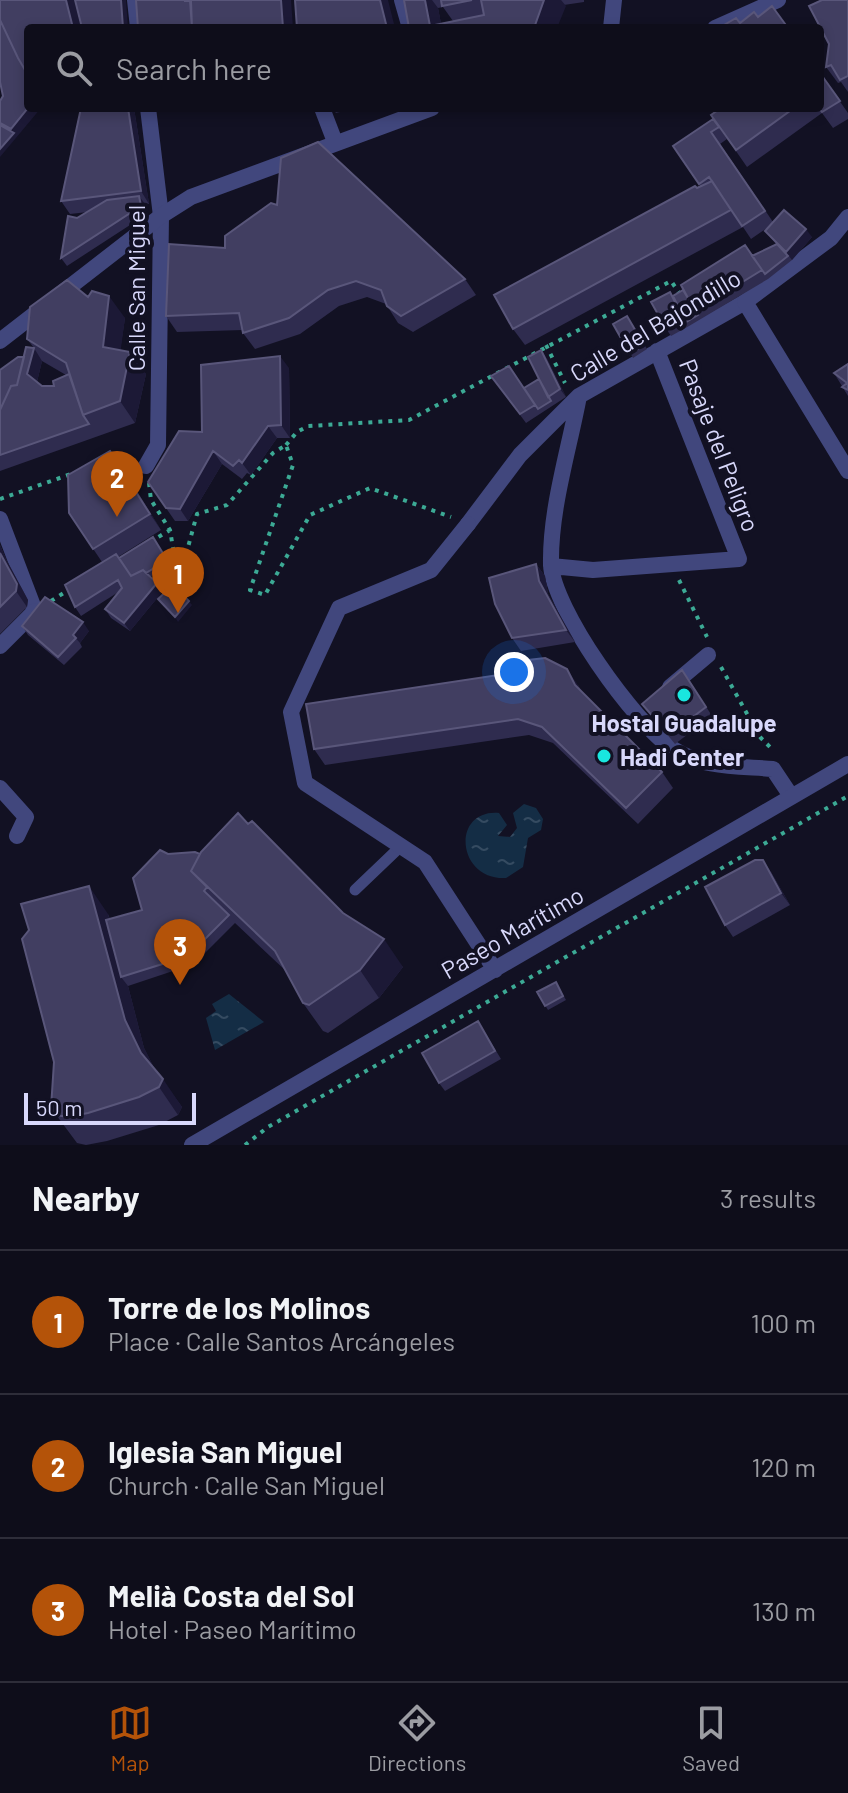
<!DOCTYPE html>
<html lang="en">
<head>
<meta charset="utf-8">
<style>
	body { margin:0; font-family:Barlow,sans-serif; background:#1c1b27; color:#f1f3f6 }
	.scale { position:absolute; left:24px; bottom:20px; width:172px; box-sizing:border-box; padding-left:8px; border:4px solid #d8d8fb; border-top:0; font-size:22px; line-height:28px; white-space:nowrap; color:#d8d8fb; -webkit-text-stroke:6px #121123; paint-order:stroke }
	.you { position:absolute; left:514px; top:672px; width:28px; height:28px; margin:-20px; border:6px solid #fff; border-radius:50%; background:#1a73e8; box-shadow:0 0 0 12px #1a73e833 }
	.badge { display:grid; place-items:center; width:52px; height:52px; border-radius:50%; background:#b45309; color:#fff; font-size:26px; font-weight:700 }
	.pin { position:absolute; translate:-50% -66px; filter:drop-shadow(0 2px 4px #0008) }
	.pin::after { content:''; position:absolute; top:42px; width:28px; height:24px; background:inherit; clip-path:polygon(0 0,100% 0,50% 100%) }
	.list { margin:0; padding:0; list-style:none }
	h2 { display:flex; justify-content:space-between; align-items:center; height:104px; margin:0; padding:0 32px; font-size:34px }
	h2 small { font-size:26px; font-weight:400; color:#9b9ca2 }
	.list li { display:grid; grid-template-columns:52px 1fr auto; gap:24px; align-items:center; box-sizing:border-box; height:144px; padding:0 32px; border-top:2px solid #2e2d39 }
	.list b { display:block; font-size:30px; white-space:nowrap }
	.list p { margin:0; font-size:26px; white-space:nowrap; color:#9b9ca2 }
	.list em { font-size:26px; font-style:normal; color:#9b9ca2 }
	.icon { flex:none; width:44px; height:44px; fill:none; stroke:currentColor; stroke-width:2; stroke-linecap:round; stroke-linejoin:round }
	.map { position:relative; flex:none; width:848px; height:1145px; overflow:hidden }
	.search { position:absolute; background:#0e0d1a; box-shadow:0 4px 12px #0003; left:24px; right:24px; top:24px; height:88px; display:flex; align-items:center; gap:20px; box-sizing:border-box; padding:0 28px; border-radius:8px; color:#9b9ca2; font-size:30px }
	.sheet { height:536px; background:#0e0d1a }
	nav { display:flex; justify-content:space-around; align-items:center; box-sizing:border-box; height:112px; border-top:2px solid #2e2d39; background:#0e0d1a; font-size:22px; color:#9b9ca2 }
	nav a { display:grid; justify-items:center; gap:4px }
	nav .on { color:#b45309 }
	.map>svg:first-child { display:block }
	.water { fill:url(#water-ripples) }
	.lines { fill:none; stroke-linecap:round; stroke-linejoin:round }
	.path { stroke:#3caa95; stroke-width:4; stroke-dasharray:4 6; stroke-linecap:butt }
	.service { stroke:#41477d; stroke-width:11 }
	.pedestrian { stroke:#41477d; stroke-width:16 }
	.minor { stroke:#41477d; stroke-width:16 }
	.wall { fill:#2f2c4f; fill-rule:evenodd }
	.shaded-wall { fill:#1c1936 }
	.building { fill:#413e61; stroke:#59567a; stroke-width:2 }
	.poi-dot { fill:#19e6df; stroke:#121123; stroke-width:3 }
	.labels { text-anchor:middle; dominant-baseline:central; stroke-width:8; stroke-linejoin:round; paint-order:stroke }
	.street-label { font-size:24px; fill:#d8d8fb; stroke:#121123 }
	.poi-label { font-size:24px; font-weight:bold; fill:#d8d8fb; stroke:#121123 }
</style>
</head>
<body>
<div class="map">
<svg width="848" height="1145" viewBox="0 0 848 1145">
	<defs>
		<pattern id="water-ripples" width="26" height="14" patternUnits="userSpaceOnUse" patternTransform="scale(2)"><rect width="26" height="14" fill="#142d45"/><path d="M2 4q2-2 4 0t4 0M15 11q2-2 4 0t4 0" fill="none" stroke="#354b61"/></pattern>
	</defs>
	<rect width="100%" height="100%" fill="#121123"/>
	<!-- water -->
	<path class="water" d="M524 804 536 808 543 819 541 830 528 838 523 867 506 878C456 880 451 809 499 813L507 825 498 836 510 837 517 828 513 813Z
		M229 994 264 1022 215 1050 206 1018 216 1011 212 1004Z"/>
	<g class="lines">
		<!-- path -->
		<path class="path" d="M546 345 565 383
			M286 445 297 432 308 426 409 420 671 281 682 297
			M149 483 151 500 170 530 175 560 184 562 197 514 227 505 273 453 286 445 293 465 250 590 265 595 310 515 370 488 451 517
			M0 499 71 474
			M150 542 170 530
			M679 580 707 637
			M51 601 70 589
			M721 667 760 737 773 750
			M245 1145 268 1127 848 796"/>
		<!-- service -->
		<path class="service" d="M355 890 400 847"/>
		<!-- pedestrian -->
		<path class="pedestrian" d="M135 0 138 28
			M579 396C569 450 550 509 551 564 552 608 635 724 673 749 702 768 739 766 773 769L791 796
			M146 466 158 445 161 216 148 108
			M0 519 35 611
			M468 524 520 455 579 396 745 302
			M551 566 593 570 739 559 657 351
			M670 687 708 655
			M0 788 26 817 17 836"/>
		<!-- minor -->
		<path class="minor" d="M402 0 410 28
			M611 28 614 0
			M715 28 778 0
			M322 108 335 142
			M848 217 831 238 745 302 848 471
			M0 341 161 216 191 197 432 108
			M468 524 431 570 339 608 291 712 305 783 425 862 495 970
			M0 646 35 611
			M192 1145 848 764"/>
	</g>
	<!-- wall -->
	<path class="wall" d="M404 0H584V2L409 28ZM443 7 453 21 441 24 438 8Z
		M848 0V92L841 82 838 83 826 67Z
		M820 73 848 113V119L833 128 822 113 747 167 711 115 721 108H820Z
		M134 108 149 204H145L147 214 67 266 61 258 77 218 88 212 70 214 61 201Z
		M332 108H356L336 113Z
		M713 119 727 139 720 144 773 222 812 237 792 260 768 279 689 326 671 336 665 327 670 292 673 296 761 269 776 244 765 231 767 228 751 239 743 227 525 345 513 329 701 187 673 146Z
		M169 244 465 279 476 295 413 332 398 323 386 304 367 297 339 306 300 334 255 349 243 333V330L177 332 166 316Z
		M88 297 125 318 120 351 146 374 135 423 0 471V370L24 357 34 348 27 339ZM34 348 42 361 66 375 54 386H42L37 382 42 361Z
		M627 316 647 349 633 358 613 324Z
		M541 350 547 359 566 397 526 423 491 376 524 388 539 379Z
		M848 364V396L834 373Z
		M289 368 290 438H277L251 475 247 473 242 479 222 464 188 521H175L148 482 202 432Z
		M122 467 161 530 118 557 119 558 153 537 170 564 150 577 157 583 163 591 130 631 111 618 105 609 120 591 81 616 75 607 102 562 69 513Z
		M0 545 6 559 28 600 27 607 0 634Z
		M536 564 545 576 548 594 575 642 521 651 512 638Z
		M22 626 89 631 80 643 82 647 64 665 28 635Z
		M688 678 712 716 675 744 642 704Z
		M578 685 582 692 662 772 673 788 638 824 553 743 529 735 325 765 314 749Z
		M248 824 343 913 403 967 379 998 328 1033 323 1031 303 1003 286 971 235 923 194 964 128 986 144 1048 155 1070 182 1107 178 1115 159 1125 107 1141 86 1145 77 1143 51 1108 54 1062 29 930 108 914 110 919 142 910 168 854H200Z
		M771 872 790 905 733 937 725 925Z
		M556 982 566 1000 548 1010 537 992Z
		M478 1021 501 1059 445 1091 439 1083Z"/>
	<!-- shaded-wall -->
	<path class="shaded-wall" d="M66 0H74L81 28H73Z
		M121 0H126L128 28H123Z
		M281 0H291L293 28H283Z
		M380 0H388L395 28H387Z
		M425 0H432L438 8 442 28 430 26Z
		M544 0H561L566 6 557 28H534Z
		M28 108H41L0 157V149L14 133 11 129Z
		M128 108H134L149 204 141 191Z
		M139 196 145 204 147 214 141 206Z
		M806 229 812 237 792 260 786 252Z
		M109 296 125 318 118 370 103 347Z
		M34 348 42 361 36 386 20 389Z
		M541 350 547 359 566 397 560 389Z
		M130 352 146 374 135 423 120 401Z
		M280 356 289 368 290 438 281 425Z
		M268 426 277 438 251 475 242 463Z
		M110 451 122 467 161 530 150 514Z
		M213 451 222 464 188 521 180 509Z
		M0 545 6 559 28 600 27 607 16 591 0 553Z
		M536 564 545 576 548 594 575 642 566 630 539 581Z
		M157 583 163 591 130 631 124 623Z
		M189 601 192 605 178 622 175 617Z
		M83 622 89 631 80 643 73 635Z
		M567 669 578 685 586 701 575 685Z
		M763 860 771 872 790 905 781 893Z
		M89 886 108 914 125 976 121 977 128 986 144 1048 161 1081 141 1053 125 1020Z
		M384 939 403 967 379 998 360 970Z
		M163 1079 182 1107 178 1115 159 1087Z"/>
	<!-- building -->
	<path class="building" d="M0 0H66L73 28H28V75L18 58 0 20Z
		M75 0H121L123 28H82Z
		M136 0H185V1H191L192 28H138Z
		M190 0H281L283 28H192Z
		M295 0H380L387 28H297Z
		M404 0H425L430 26 484 15 481 0H544L534 28H409Z
		M441 0H472L442 6Z
		M822 0H848V76L840 80 831 65 826 67 829 44 809 6Z
		M772 6 788 28H719L736 18 740 23 754 12 758 17Z
		M0 20 18 58 28 75V108L11 129 0 123V101L3 96 0 82Z
		M820 73 840 101 822 112 819 108H820Z
		M81 108H128L141 191 61 201Z
		M721 108H794L736 150 711 115Z
		M713 119 719 127 711 132 765 211 742 226 709 177 699 184 673 146Z
		M0 125 14 133 0 149Z
		M318 142 465 279 401 316 387 306 381 290 356 281 328 290 289 318 243 333 239 313 166 316 169 244 225 248V236L271 203 277 205 281 158Z
		M712 181 731 210 513 329 494 295 695 186 697 188Z
		M139 196 141 206 61 258 68 216 77 218 107 200Z
		M784 210 806 229 786 252 765 231Z
		M777 244 788 256 765 274 752 256Z
		M745 245 762 270 695 311 681 285Z
		M67 280 88 297 92 291 109 296 103 347 130 352 120 401 83 415 66 363 27 339 30 307Z
		M683 290 698 315 686 322 673 296Z
		M670 292 683 318 665 327 651 302Z
		M627 316 644 345 630 354 613 324Z
		M26 347 34 348 27 374 42 386H54L53 381 69 374 83 415 89 424 0 455V410L11 386 17 385Z
		M541 350 560 389 548 397 528 357Z
		M280 356 281 425 268 426 242 463 239 460 233 466 213 451 180 509 166 508 148 482 179 431 202 432 201 365Z
		M18 357H24L17 385 11 386 0 410V370Z
		M848 364V390L842 387 847 383 834 373Z
		M509 366 535 405 520 414 491 376Z
		M539 379 551 401 538 409 524 388Z
		M110 451 150 514 93 549 69 513 68 475Z
		M153 537 167 560 146 573 143 570 131 576 119 558Z
		M0 553 17 584 16 591 0 607Z
		M116 554 131 576 143 570 157 583 124 623 105 609 122 588 118 580 75 607 65 585Z
		M536 564 539 581 566 630 512 638 495 604 489 578Z
		M173 585 189 601 175 617 158 599Z
		M45 597 83 622 73 635 76 638 58 657 22 626Z
		M545 658 567 669 575 685 662 772 626 808 542 727 518 719 314 749 306 704 512 673 528 660Z
		M682 670 706 707 669 735 642 704Z
		M238 813 248 824 252 821 343 913 384 939 360 970 309 1005 303 1003 275 951 191 871 201 852Z
		M160 850 168 854 195 852 200 854 191 871 207 887 204 891 229 915 188 956 121 977 106 920 142 910 133 878Z
		M755 860H763L781 893 725 925 705 887Z
		M89 886 125 1020 141 1053 163 1079 159 1087 139 1097 88 1113 67 1117 57 1115 51 1108 54 1062 22 939 29 930 21 904Z
		M556 982 563 996 545 1006 537 992Z
		M478 1021 495 1051 439 1083 422 1053Z"/>
	<!-- markers -->
	<g class="poi-dot">
		<circle cx="684" cy="695" r="8"/>
		<circle cx="604" cy="756" r="8"/>
	</g>
	<g class="labels">
		<!-- street labels -->
		<g class="street-label">
			<text transform="translate(135 288) rotate(-90)">Calle San Miguel</text>
			<text transform="translate(655 325) rotate(-31)">Calle del Bajondillo</text>
			<text transform="translate(720 445) rotate(69)">Pasaje del Peligro</text>
			<text transform="translate(512 932) rotate(-30)">Paseo Marítimo</text>
		</g>
		<!-- poi labels -->
		<g class="poi-label">
			<text x="684" y="722">Hostal Guadalupe</text>
			<text x="620" y="756" text-anchor="start">Hadi Center</text>
		</g>
	</g>
</svg>
<div class="scale">50 m</div>
<div class="you"></div>
<div class="pin badge" style="left:178px;top:613px">1</div>
<div class="pin badge" style="left:117px;top:517px">2</div>
<div class="pin badge" style="left:180px;top:985px">3</div>
<div class="search"><svg class="icon" aria-label="search" viewBox="0 0 24 24"><circle cx="10" cy="10" r="6"/><path d="M15 15l6 6"/></svg>Search here</div>
</div>
<section class="sheet">
<h2>Nearby<small>3 results</small></h2>
<ul class="list">
<li><span class="badge">1</span><div><b>Torre de los Molinos</b><p>Place · Calle Santos Arcángeles</p></div><em>100 m</em></li>
<li><span class="badge">2</span><div><b>Iglesia San Miguel</b><p>Church · Calle San Miguel</p></div><em>120 m</em></li>
<li><span class="badge">3</span><div><b>Melià Costa del Sol</b><p>Hotel · Paseo Marítimo</p></div><em>130 m</em></li>
</ul>
</section>
<nav>
<a class="on"><svg class="icon" aria-label="map" viewBox="0 0 24 24"><path d="M3 6l6-2 6 2 6-2v14l-6 2-6-2-6 2zM9 4v14M15 6v14"/></svg>Map</a>
<a><svg class="icon" aria-label="directions" viewBox="0 0 24 24"><path d="M12 3l9 9-9 9-9-9zM9 14v-3h6M13 9l2 2-2 2"/></svg>Directions</a>
<a><svg class="icon" aria-label="saved" viewBox="0 0 24 24"><path d="M7 4h10v16l-5-4-5 4z"/></svg>Saved</a>
</nav>
</body>
</html>
